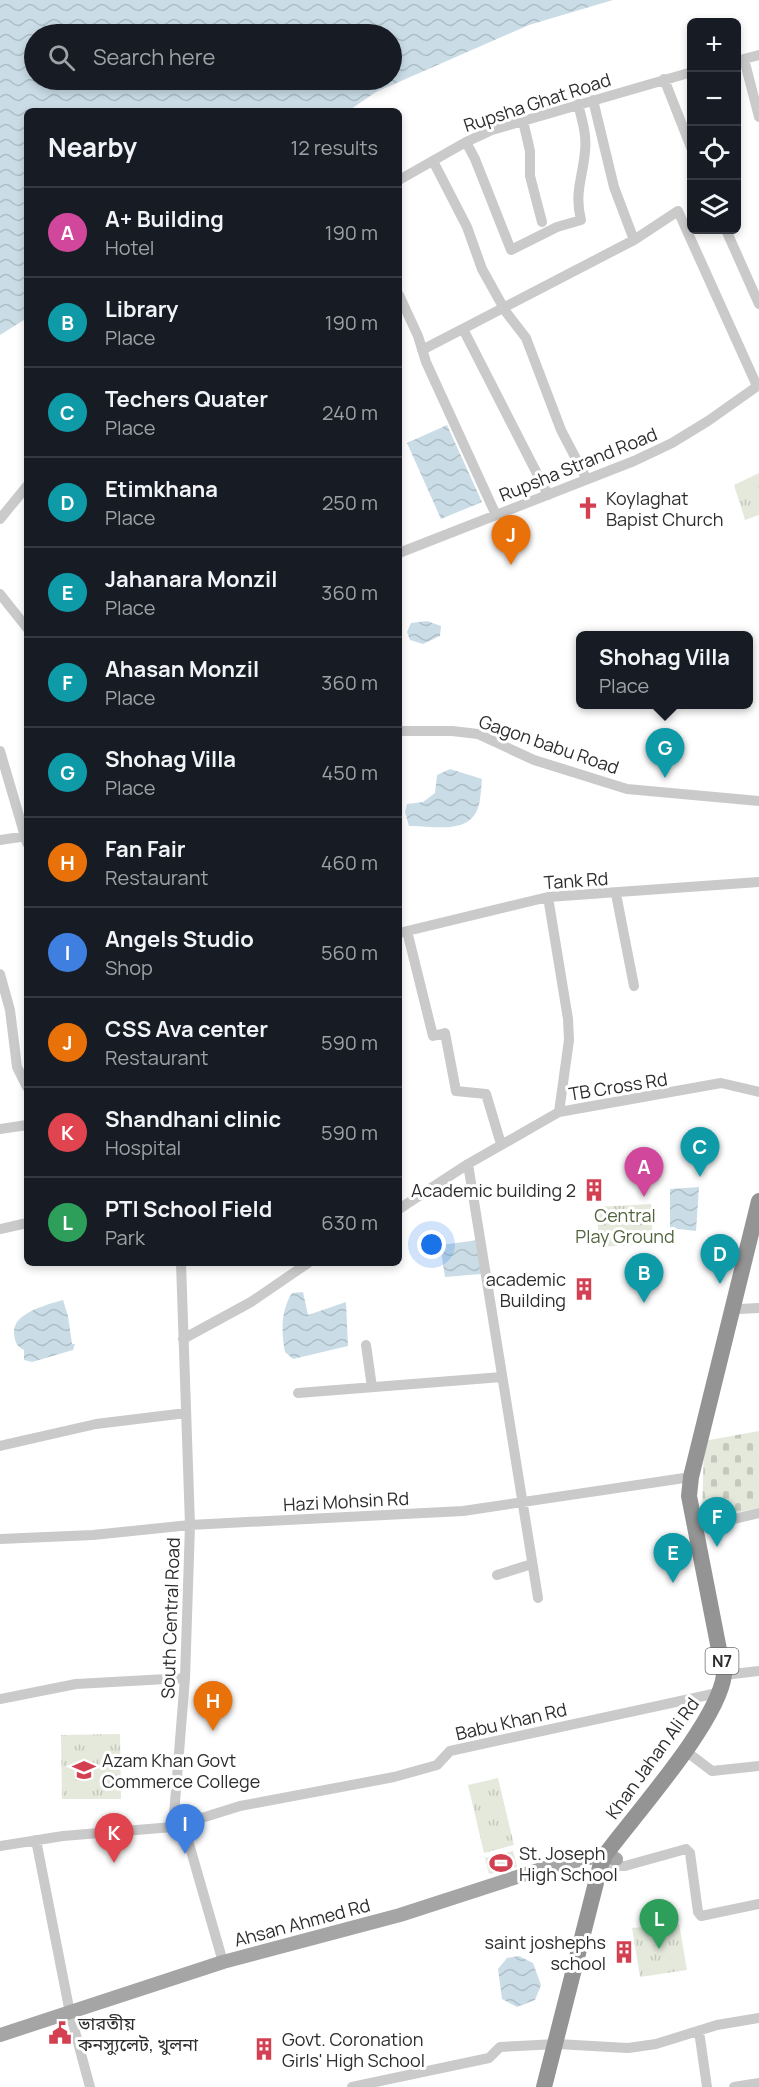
<!DOCTYPE html>
<html lang="en">
<head>
<meta charset="utf-8">
<style>
	body { margin:0; font-family:Manrope,"Noto Sans Bengali",sans-serif; background:#20242c; color:#f1f3f6 }
	.controls { position:absolute; right:18px; top:18px; display:grid; overflow:hidden; border-radius:9px; box-shadow:0 3px 9px #0003 }
	.controls button { width:54px; height:54px; display:grid; place-items:center; padding:0; border:0; border-bottom:2px solid #363941; background:#171b24; color:#f1f3f6; font:30px sans-serif }
	.you { position:absolute; left:432px; top:1245px; width:21px; height:21px; margin:-15px; border:4px solid #fff; border-radius:50%; background:#1a73e8; box-shadow:0 0 0 9px #1a73e833 }
	.badge { display:grid; place-items:center; width:39px; height:39px; border-radius:50%; background:#0f766e; color:#fff; font-size:20px; font-weight:700 }
	.pin { position:absolute; translate:-50% -50px; filter:drop-shadow(0 2px 3px #0008) }
	.pin::after { content:''; position:absolute; top:32px; width:21px; height:18px; background:inherit; clip-path:polygon(0 0,100% 0,50% 100%) }
	.popup { position:absolute; left:576px; top:631px; width:177px; height:78px; box-sizing:border-box; display:grid; place-content:center; border-radius:9px; background:#171b24; filter:drop-shadow(0 2px 4px #0005); font-size:20px; white-space:nowrap; color:#9ea1a6 }
	.popup b { font-size:22px; color:#f1f3f6 }
	.popup::after { content:''; position:absolute; left:50%; top:100%; margin-left:-12px; border:12px solid transparent; border-top-color:#171b24 }
	.list { margin:0; padding:0; list-style:none }
	h2 { display:flex; justify-content:space-between; align-items:center; height:78px; margin:0; padding:0 24px; font-size:26px }
	h2 small { font-size:20px; font-weight:400; color:#9ea1a6 }
	.list li { display:grid; grid-template-columns:39px 1fr auto; gap:18px; align-items:center; box-sizing:border-box; height:90px; padding:0 24px; border-top:2px solid #363941 }
	.list b { display:block; font-size:22px; white-space:nowrap }
	.list p { margin:0; font-size:20px; white-space:nowrap; color:#9ea1a6 }
	.list em { font-size:20px; font-style:normal; color:#9ea1a6 }
	.icon { flex:none; width:33px; height:33px; fill:none; stroke:currentColor; stroke-width:2; stroke-linecap:round; stroke-linejoin:round }
	.map { position:relative; flex:none; width:759px; height:2087px; overflow:hidden }
	.search { position:absolute; background:#171b24; box-shadow:0 3px 9px #0003; left:24px; top:24px; width:378px; height:66px; display:flex; align-items:center; gap:15px; box-sizing:border-box; padding:0 21px; border-radius:33px; color:#9ea1a6; font-size:22px }
	.panel { position:absolute; background:#171b24; box-shadow:0 3px 9px #0003; left:24px; top:108px; width:378px; height:1158px; border-radius:9px }
	.map>svg:first-child { display:block }
	.grass { fill:url(#grass-tufts) }
	.cemetery { fill:url(#cemetery-stones) }
	.pitch { fill:#e4e9dc }
	.water { fill:url(#water-waves); fill-rule:evenodd }
	.lines { fill:none; stroke-linecap:round; stroke-linejoin:round }
	.minor { stroke:#cacaca; stroke-width:10 }
	.major { stroke:#a5a5a5; stroke-width:14 }
	.highway { stroke:#949494; stroke-width:16 }
	.labels { text-anchor:middle; dominant-baseline:central; stroke-width:6; stroke-linejoin:round; paint-order:stroke }
	.shield { fill:#fff; stroke:#6c6c6c; stroke-width:1.5 }
	.shield-label { font-size:16px; font-weight:bold; fill:#2d2d2d }
	.street-label { font-size:18px; fill:#2d2d2d; stroke:#fff }
	.poi-label { font-size:18px; fill:#2d2d2d; stroke:#fff; text-anchor:start }
	.park-label { font-size:18px; fill:#52643f; stroke:#fff }
</style>
</head>
<body>
<div class="map">
<svg width="759" height="2087" viewBox="0 0 759 2087">
	<defs>
		<pattern id="grass-tufts" width="24" height="20" patternUnits="userSpaceOnUse" patternTransform="scale(1.5)"><rect width="24" height="20" fill="#e4e9dc"/><path d="M3 7l-1-3M5 7V3M7 7l1-3M15 17l-1-3M17 17v-4M19 17l1-3" fill="none" stroke="#c4c8bd"/></pattern>
		<pattern id="cemetery-stones" width="16" height="16" patternUnits="userSpaceOnUse" patternTransform="scale(1.5)"><rect width="16" height="16" fill="#e4e9dc"/><path d="M2 7V4a2 2 0 0 1 4 0v3zM10 15v-3a2 2 0 0 1 4 0v3z" fill="#c4c8bd"/></pattern>
		<pattern id="water-waves" width="16" height="10" patternUnits="userSpaceOnUse" patternTransform="scale(1.5)"><rect width="16" height="10" fill="#cadde7"/><path d="M0 5q4-4 8 0t8 0" fill="none" stroke="#aebec6"/></pattern>
	</defs>
	<rect width="100%" height="100%" fill="#fff"/>
	<!-- grass -->
	<path class="grass" d="M759 473V515L745 520 734 485Z
		M651 1204 653 1244 599 1247 597 1207Z
		M120 1734 121 1799H62L61 1735Z
		M498 1778 514 1845 484 1853 468 1785Z
		M679 1924 687 1970 640 1977 632 1928Z"/>
	<!-- cemetery -->
	<path class="cemetery" d="M759 1431V1508L702 1520 704 1441Z"/>
	<!-- pitch -->
	<path class="pitch" d="M513 1851 517 1867 489 1874 485 1858Z"/>
	<!-- water -->
	<path class="water" d="M0 0H613L529 25 376 92 348 111H27V318L0 335ZM34 34H392V80H34Z
		M447 425 482 502 441 519 407 443Z
		M427 621 441 626 440 636 423 644 410 640 407 632 411 623Z
		M450 769 482 779C481 788 481 799 478 808 468 836 431 825 409 826L405 812 407 804 423 802 435 793 437 775Z
		M699 1187 696 1231 670 1228V1189Z
		M479 1240 481 1274 445 1277 440 1245Z
		M303 1292 308 1315 346 1302 348 1346 293 1359 285 1352C281 1332 281 1310 292 1293Z
		M63 1300 68 1316 72 1344H75L73 1350 32 1362 24 1360V1350C17 1347 15 1342 14 1334 12 1313 46 1305 63 1300Z
		M519 1956 533 1963 541 1985 535 2000 517 2007 502 1999 498 1969 507 1958Z"/>
	<g class="lines">
		<!-- minor -->
		<path class="minor" d="M744 59 759 117
			M736 61 759 55
			M664 79 692 150
			M523 121 530 151V176L542 222
			M466 142 475 159 511 250 557 227 581 220C574 192 583 177 585 151 587 135 582 120 578 104
			M433 161 467 227 482 269 506 312 526 338 561 430 586 478
			M399 180 466 142 492 130 692 72
			M726 230 759 304
			M634 240 678 211 757 386
			M399 295 418 336 426 362 496 515
			M463 329 548 495
			M422 350 634 240 614 187 593 100
			M0 519 27 486
			M399 553 634 461 672 443 708 421 759 385
			M0 594 27 628
			M399 731H452L478 734 534 760 627 789 759 801
			M0 751 27 843
			M0 840 27 836
			M616 894 634 986
			M548 897 568 1019 569 1040 559 1112
			M407 931 433 1036 445 1033 456 1091 486 1094 501 1144
			M399 933 548 897 759 882
			M0 974 10 1010 17 1067 27 1087
			M0 1129 27 1125
			M468 1164 538 1598
			M399 1209 468 1164 559 1112 721 1083 759 1092
			M0 1229 27 1223
			M739 1309 759 1308
			M183 1339 251 1302 308 1263
			M366 1345 372 1387
			M298 1393 502 1377
			M0 1446 96 1424 186 1413
			M695 1528 759 1513
			M0 1539 93 1535 190 1525 463 1511 691 1477
			M497 1575 532 1564
			M724 1675 759 1671
			M0 1699 76 1684 185 1678
			M691 1755 712 1771 759 1766
			M173 1827 185 1678 190 1525 181 1263
			M173 1827 182 1831 187 1837 223 1962
			M36 1840 70 2013 90 2087
			M0 1846 63 1836 173 1827 240 1806 394 1777 437 1765 450 1751 722 1692
			M611 1866H625L686 1849 690 1853 698 1912 701 1916 759 1904
			M699 2031 707 2087
			M352 2087 489 2058 500 2047 557 2044 628 2048 656 2044 717 2025 759 2018
			M734 2087 759 2083"/>
		<!-- major -->
		<path class="major" d="M0 2035 223 1962 400 1915 551 1866 605 1855 616 1859"/>
		<!-- highway -->
		<path class="highway" d="M544 2087 600 1867 605 1855C636 1813 718 1722 724 1675L689 1496 691 1477 759 1201"/>
	</g>
	<!-- icons -->
	<defs>
		<g id="church-bare" transform="scale(1.8)"><path d="M-1.2-6h2.4v3.5h3.3v2.4h-3.3V6h-2.4V-.1h-3.3v-2.4h3.3Z" fill="#d34051" stroke="#fff" stroke-width="2.5" paint-order="stroke"/></g>
		<g id="building-bare" transform="scale(1.8)"><path d="M-4-6H4V6H1V3H-1V6H-4ZM-2.5-4.3h1.7v1.8h-1.7ZM.8-4.3h1.7v1.8H.8ZM-2.5-1h1.7V.8h-1.7ZM.8-1h1.7V.8H.8Z" fill="#d34051" stroke="#fff" stroke-width="2.5" paint-order="stroke"/></g>
		<g id="university-bare" transform="scale(1.8)"><path d="M0-5L7-2L0 1L-7-2ZM-4 1L0 2.5L4 1V4Q0 6-4 4Z" fill="#d34051" stroke="#fff" stroke-width="2.5" paint-order="stroke"/></g>
		<g id="stadium-bare" transform="scale(1.8)"><path d="M0-5a6.5 5 0 1 0 0 10a6.5 5 0 1 0 0-10ZM-3.5-1.8h7v3.6h-7Z" fill="#d34051" stroke="#fff" stroke-width="2.5" paint-order="stroke"/></g>
		<g id="civic-bare" transform="scale(1.8)"><path d="M-.6-6.5H3V-4.5H.6V-3L4-1V1h2V6H-6V1h2V-1L-.6-3ZM-1.2 2.5V6h2.4V2.5Z" fill="#d34051" stroke="#fff" stroke-width="2.5" paint-order="stroke"/></g>
	</defs>
	<g fill-rule="evenodd">
		<use href="#church-bare" x="588" y="508"/>
		<use href="#building-bare" x="594" y="1190"/>
		<use href="#building-bare" x="584" y="1289"/>
		<use href="#university-bare" x="84" y="1770"/>
		<use href="#stadium-bare" x="501" y="1863"/>
		<use href="#building-bare" x="624" y="1952"/>
		<use href="#civic-bare" x="60" y="2033"/>
		<use href="#building-bare" x="264" y="2049"/>
	</g>
	<g class="labels">
		<!-- shield labels -->
		<rect class="shield" x="705.5" y="1648" width="33" height="26" rx="4.5"/>
		<g class="shield-label">
			<text x="722" y="1661">N7</text>
		</g>
		<!-- street labels -->
		<g class="street-label">
			<text transform="translate(537 102) rotate(-18)">Rupsha Ghat Road</text>
			<text transform="translate(578 464) rotate(-22)">Rupsha Strand Road</text>
			<text transform="translate(549 744) rotate(19)">Gagon babu Road</text>
			<text transform="translate(576 880) rotate(-4)">Tank Rd</text>
			<text transform="translate(618 1086) rotate(-9)">TB Cross Rd</text>
			<text transform="translate(346 1501) rotate(-3)">Hazi Mohsin Rd</text>
			<text transform="translate(170 1618) rotate(-88)">South Central Road</text>
			<text transform="translate(511 1721) rotate(-13)">Babu Khan Rd</text>
			<text transform="translate(652 1758) rotate(-54)">Khan Jahan Ali Rd</text>
			<text transform="translate(302 1922) rotate(-15)">Ahsan Ahmed Rd</text>
		</g>
		<!-- poi labels -->
		<g class="poi-label">
			<text x="606" y="498">Koylaghat<tspan x="606" dy="21">Bapist Church</tspan></text>
			<text x="576" y="1190" text-anchor="end">Academic building 2</text>
			<text x="566" y="1279" text-anchor="end">academic<tspan x="566" dy="21">Building</tspan></text>
			<text x="102" y="1760">Azam Khan Govt<tspan x="102" dy="21">Commerce College</tspan></text>
			<text x="519" y="1853">St. Joseph<tspan x="519" dy="21">High School</tspan></text>
			<text x="606" y="1942" text-anchor="end">saint joshephs<tspan x="606" dy="21">school</tspan></text>
			<text x="78" y="2023">ভারতীয়<tspan x="78" dy="21">কনস্যুলেট, খুলনা</tspan></text>
			<text x="282" y="2039">Govt. Coronation<tspan x="282" dy="21">Girls' High School</tspan></text>
		</g>
		<!-- park labels -->
		<g class="park-label">
			<text x="625" y="1215">Central<tspan x="625" dy="21">Play Ground</tspan></text>
		</g>
	</g>
</svg>
<div class="controls">
<button>+</button>
<button>−</button>
<button><svg class="icon" aria-label="locate" viewBox="0 0 24 24"><circle cx="12" cy="12" r="6"/><path d="M12 2v4M12 18v4M2 12h4M18 12h4"/></svg></button>
<button><svg class="icon" aria-label="layers" viewBox="0 0 24 24"><path d="M12 4l9 5-9 5-9-5zM3 14l9 5 9-5"/></svg></button>
</div>
<div class="you"></div>
<div class="pin badge" style="left:644px;top:1197px;background:#d1479c">A</div>
<div class="pin badge" style="left:644px;top:1303px;background:#0f9aa8">B</div>
<div class="pin badge" style="left:700px;top:1177px;background:#0f9aa8">C</div>
<div class="pin badge" style="left:720px;top:1284px;background:#0f9aa8">D</div>
<div class="pin badge" style="left:673px;top:1583px;background:#0f9aa8">E</div>
<div class="pin badge" style="left:717px;top:1547px;background:#0f9aa8">F</div>
<div class="pin badge" style="left:665px;top:778px;background:#0f9aa8">G</div>
<div class="popup"><b>Shohag Villa</b>Place</div>
<div class="pin badge" style="left:213px;top:1731px;background:#e8710a">H</div>
<div class="pin badge" style="left:185px;top:1854px;background:#3f7fe0">I</div>
<div class="pin badge" style="left:511px;top:565px;background:#e8710a">J</div>
<div class="pin badge" style="left:114px;top:1863px;background:#e0444e">K</div>
<div class="pin badge" style="left:659px;top:1949px;background:#2e9e5b">L</div>
<div class="search"><svg class="icon" aria-label="search" viewBox="0 0 24 24"><circle cx="10" cy="10" r="6"/><path d="M15 15l6 6"/></svg>Search here</div>
<section class="panel">
<h2>Nearby<small>12 results</small></h2>
<ul class="list">
<li><span class="badge" style="background:#d1479c">A</span><div><b>A+ Building</b><p>Hotel</p></div><em>190 m</em></li>
<li><span class="badge" style="background:#0f9aa8">B</span><div><b>Library</b><p>Place</p></div><em>190 m</em></li>
<li><span class="badge" style="background:#0f9aa8">C</span><div><b>Techers Quater</b><p>Place</p></div><em>240 m</em></li>
<li><span class="badge" style="background:#0f9aa8">D</span><div><b>Etimkhana</b><p>Place</p></div><em>250 m</em></li>
<li><span class="badge" style="background:#0f9aa8">E</span><div><b>Jahanara Monzil</b><p>Place</p></div><em>360 m</em></li>
<li><span class="badge" style="background:#0f9aa8">F</span><div><b>Ahasan Monzil</b><p>Place</p></div><em>360 m</em></li>
<li><span class="badge" style="background:#0f9aa8">G</span><div><b>Shohag Villa</b><p>Place</p></div><em>450 m</em></li>
<li><span class="badge" style="background:#e8710a">H</span><div><b>Fan Fair</b><p>Restaurant</p></div><em>460 m</em></li>
<li><span class="badge" style="background:#3f7fe0">I</span><div><b>Angels Studio</b><p>Shop</p></div><em>560 m</em></li>
<li><span class="badge" style="background:#e8710a">J</span><div><b>CSS Ava center</b><p>Restaurant</p></div><em>590 m</em></li>
<li><span class="badge" style="background:#e0444e">K</span><div><b>Shandhani clinic</b><p>Hospital</p></div><em>590 m</em></li>
<li><span class="badge" style="background:#2e9e5b">L</span><div><b>PTI School Field</b><p>Park</p></div><em>630 m</em></li>
</ul>
</section>
</div>
</body>
</html>
